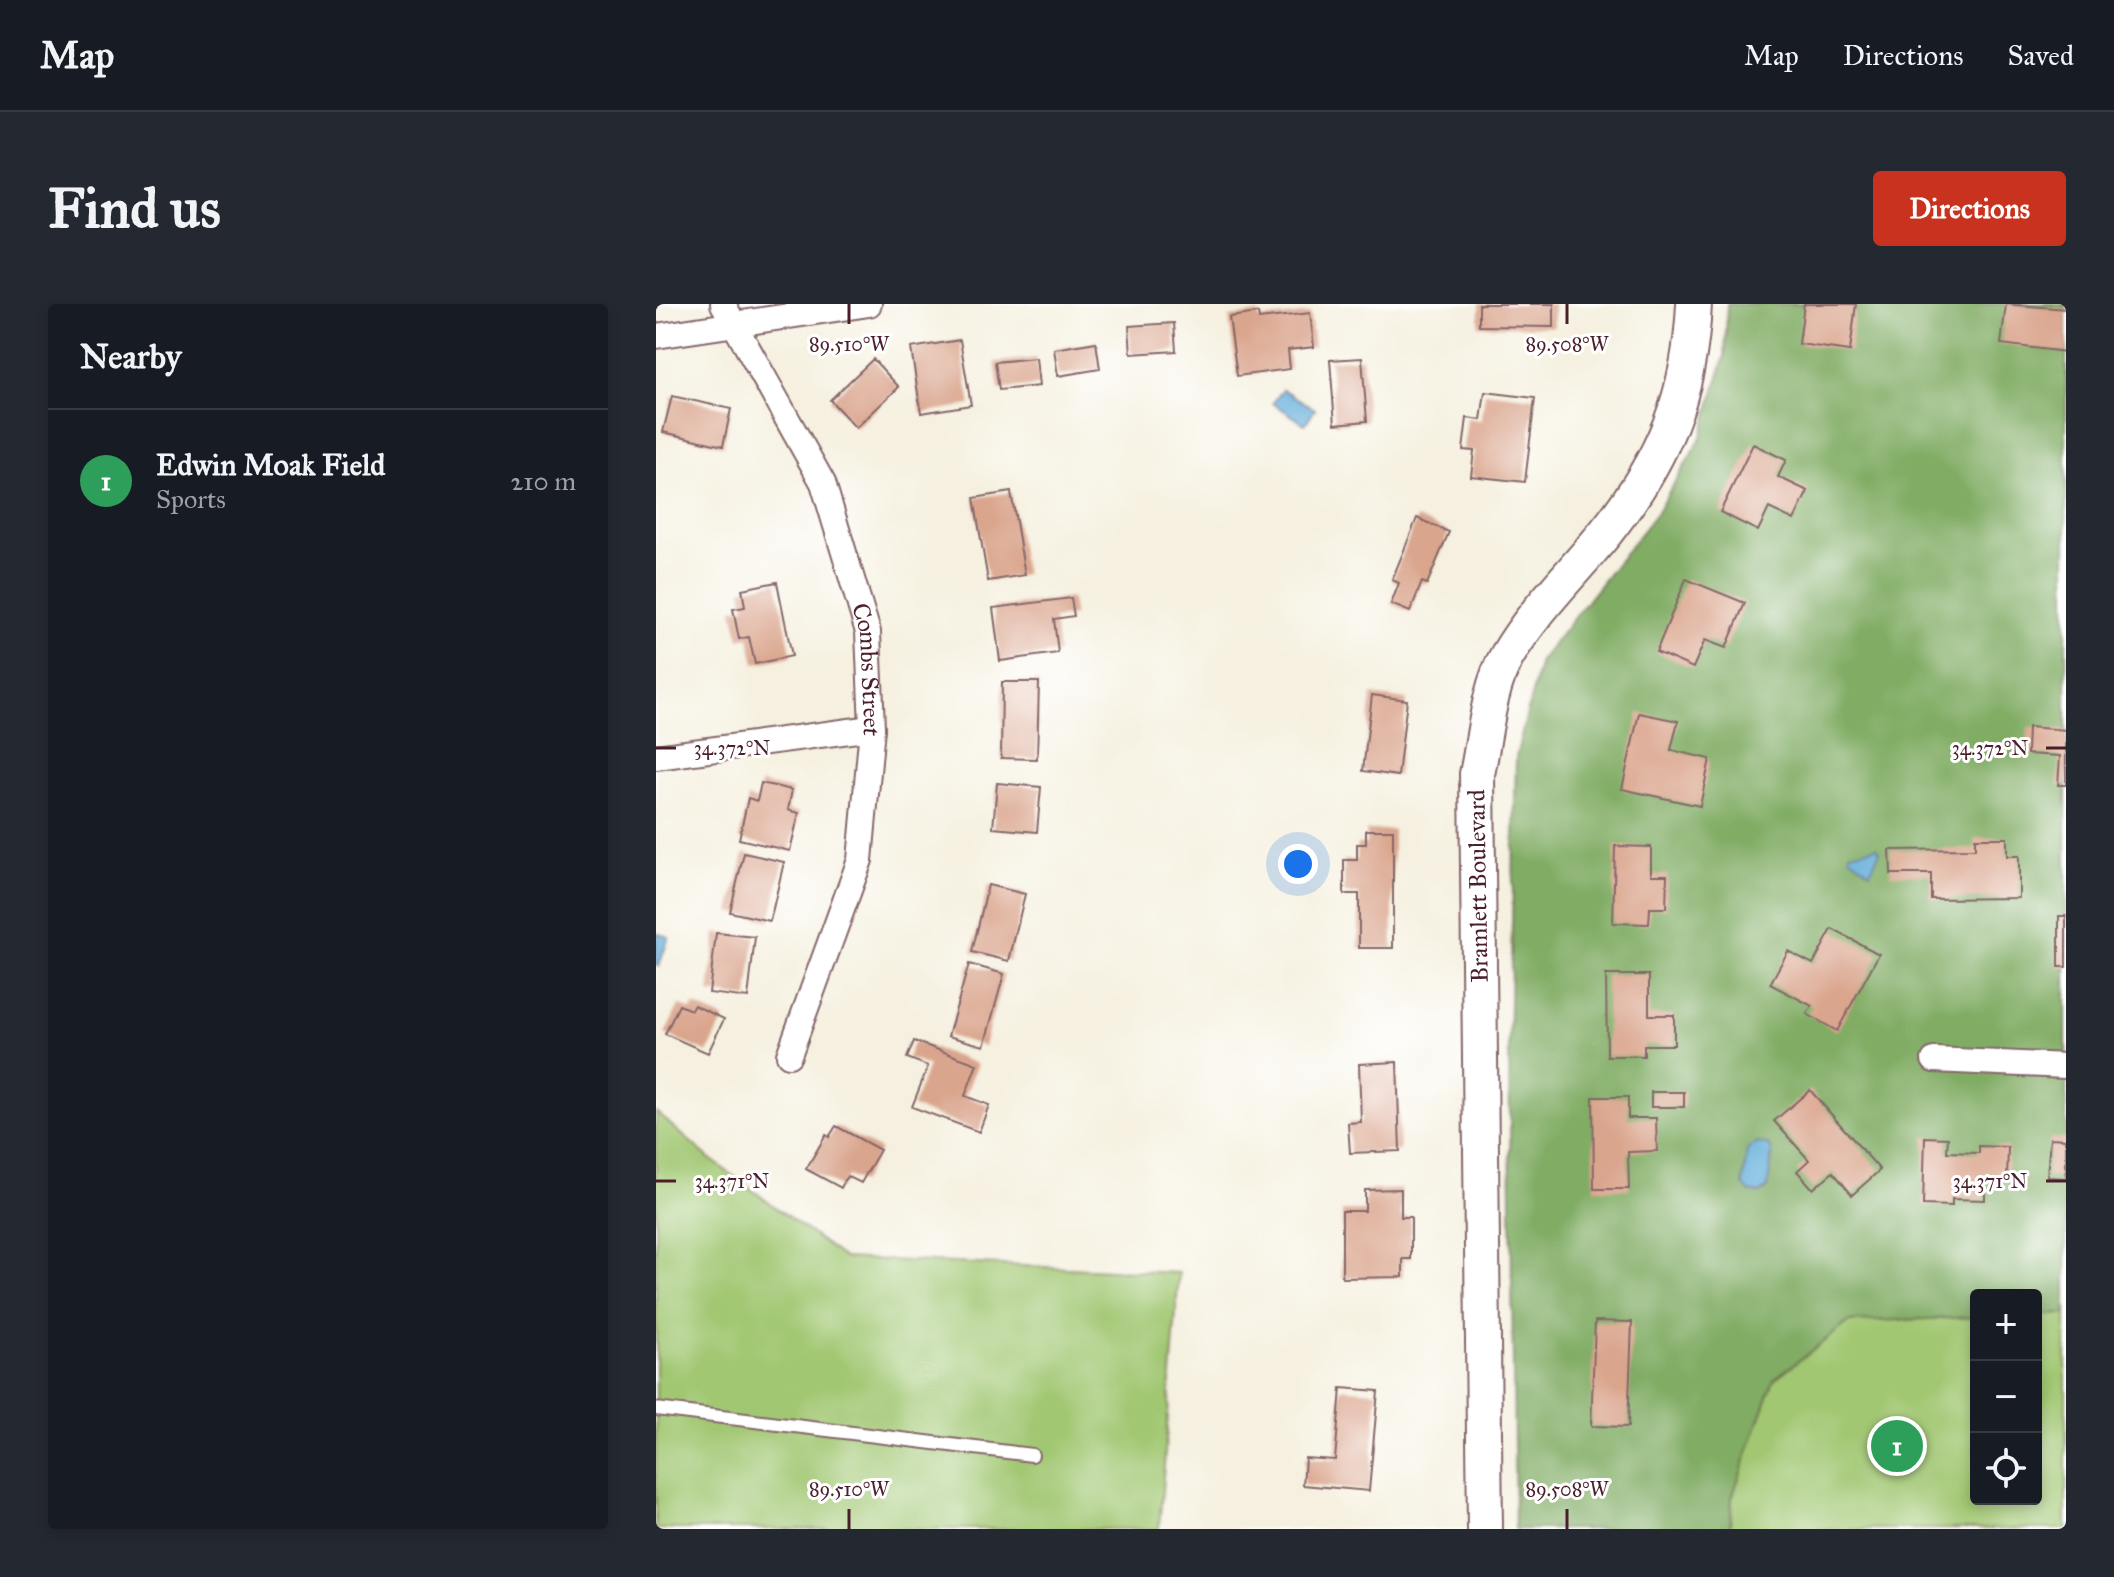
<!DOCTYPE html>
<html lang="en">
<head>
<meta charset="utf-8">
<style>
	body { margin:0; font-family:"IM FELL Great Primer",serif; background:#242831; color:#f1f3f6 }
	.controls { position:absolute; right:24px; bottom:24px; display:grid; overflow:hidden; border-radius:8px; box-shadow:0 4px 12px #0003 }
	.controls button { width:72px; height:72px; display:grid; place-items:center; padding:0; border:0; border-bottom:2px solid #363941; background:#171b24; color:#f1f3f6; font:40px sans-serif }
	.you { position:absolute; left:642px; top:560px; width:28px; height:28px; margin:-20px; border:6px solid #fff; border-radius:50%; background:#1a73e8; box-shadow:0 0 0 12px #1a73e833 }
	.badge { display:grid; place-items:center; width:52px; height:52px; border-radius:50%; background:#c8321e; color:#fff; font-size:26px; font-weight:700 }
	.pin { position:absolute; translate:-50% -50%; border:4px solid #fff; box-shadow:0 2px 8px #0006 }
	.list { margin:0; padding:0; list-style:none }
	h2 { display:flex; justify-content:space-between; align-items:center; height:104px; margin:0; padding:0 32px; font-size:34px }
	h2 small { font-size:26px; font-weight:400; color:#9ea1a6 }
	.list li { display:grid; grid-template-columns:52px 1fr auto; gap:24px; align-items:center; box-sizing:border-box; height:144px; padding:0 32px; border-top:2px solid #363941 }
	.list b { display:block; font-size:30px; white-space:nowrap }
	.list p { margin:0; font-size:26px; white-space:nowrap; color:#9ea1a6 }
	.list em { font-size:26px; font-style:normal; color:#9ea1a6 }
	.icon { flex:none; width:44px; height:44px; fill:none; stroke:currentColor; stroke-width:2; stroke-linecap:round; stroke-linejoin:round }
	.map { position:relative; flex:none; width:1410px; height:1225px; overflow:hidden; border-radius:8px }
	header { display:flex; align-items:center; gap:48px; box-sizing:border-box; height:112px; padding:0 40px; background:#171b24; border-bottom:2px solid #363941 }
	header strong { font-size:38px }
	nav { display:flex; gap:44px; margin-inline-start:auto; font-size:28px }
	.intro { display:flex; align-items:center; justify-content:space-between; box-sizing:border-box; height:192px; padding:0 48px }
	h1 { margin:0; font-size:56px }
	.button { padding:20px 36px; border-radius:8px; background:#c8321e; color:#fff; font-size:28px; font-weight:700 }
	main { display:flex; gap:48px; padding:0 48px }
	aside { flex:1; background:#171b24; border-radius:8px; box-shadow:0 4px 12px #0003 }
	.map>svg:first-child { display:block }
	.green { fill:#a1c772; stroke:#76734e; stroke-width:2 }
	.forest { fill:#80ac64; stroke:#656648; stroke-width:2 }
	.water { fill:#62adda; stroke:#566682; stroke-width:2 }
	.building { fill:#daa58d }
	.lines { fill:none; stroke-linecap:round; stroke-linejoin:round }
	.lane-casing { stroke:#86686a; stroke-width:16 }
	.street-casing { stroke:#86686a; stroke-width:28 }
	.secondary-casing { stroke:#86686a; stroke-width:38 }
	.lane { stroke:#fff; stroke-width:12 }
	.street { stroke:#fff; stroke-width:24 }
	.secondary { stroke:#fff; stroke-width:34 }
	.ticks { fill:none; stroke:#4a1f2b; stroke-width:3 }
	.labels { text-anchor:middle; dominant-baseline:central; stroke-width:6; stroke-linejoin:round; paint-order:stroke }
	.street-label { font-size:24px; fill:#4a1f2b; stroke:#fff }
	.ticks-label { font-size:20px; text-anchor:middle; fill:#4a1f2b; stroke:#fff; stroke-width:6; stroke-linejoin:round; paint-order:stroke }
</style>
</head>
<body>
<header>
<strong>Map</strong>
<nav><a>Map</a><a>Directions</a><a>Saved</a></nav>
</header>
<div class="intro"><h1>Find us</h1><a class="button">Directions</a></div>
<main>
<aside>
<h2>Nearby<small></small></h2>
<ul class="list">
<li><span class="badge" style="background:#2e9e5b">1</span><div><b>Edwin Moak Field</b><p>Sports</p></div><em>210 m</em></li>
</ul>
</aside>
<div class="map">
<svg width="1410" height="1225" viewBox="0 0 1410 1225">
	<rect width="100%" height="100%" fill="#fff"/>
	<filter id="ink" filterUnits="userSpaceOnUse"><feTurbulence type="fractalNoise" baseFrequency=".0125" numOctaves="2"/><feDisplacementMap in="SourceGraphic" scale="16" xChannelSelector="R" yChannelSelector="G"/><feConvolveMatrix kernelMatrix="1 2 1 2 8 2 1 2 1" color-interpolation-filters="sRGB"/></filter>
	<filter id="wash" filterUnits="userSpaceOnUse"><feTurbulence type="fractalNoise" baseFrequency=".006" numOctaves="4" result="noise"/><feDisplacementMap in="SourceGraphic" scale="32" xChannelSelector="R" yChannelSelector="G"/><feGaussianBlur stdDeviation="1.8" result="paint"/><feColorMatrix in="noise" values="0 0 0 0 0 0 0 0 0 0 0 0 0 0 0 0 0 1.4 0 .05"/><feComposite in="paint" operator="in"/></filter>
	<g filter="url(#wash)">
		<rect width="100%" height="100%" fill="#f5f0df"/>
		<!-- green -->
		<path class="green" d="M0 808 53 854 188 954 523 969 503 1225H0Z
			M1410 1010V1225H1074L1076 1193 1118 1075 1193 1018 1320 1013V1195H1380V1011Z"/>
		<!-- forest -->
		<path class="forest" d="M1071 0H1410V1010L1380 1011V991H1320V1013L1193 1018 1118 1075 1076 1193 1074 1225H859L853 741 860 453 884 357 1001 208 1044 136 1069 52Z"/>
		<!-- water -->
		<path class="water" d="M627 85 659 105 649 120 617 99Z
			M1221 543 1224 547 1214 568 1194 553V549Z
			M0 629 13 633 3 662 0 661Z
			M1100 839 1112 841 1116 847 1112 884 1104 889 1093 888 1087 880 1091 846Z"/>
		<g id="blocks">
			<!-- building -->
			<path class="building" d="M823 0H898V23L823 22Z
				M1148 0H1200L1194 47 1143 40Z
				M1350 0 1410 5V48L1345 40Z
				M602 9 603 15 654 9 658 43 632 46 634 65 581 72 573 13Z
				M518 19 520 47 475 50 473 22Z
				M304 36 315 101 265 109 255 44Z
				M440 38 444 65 402 72 398 45Z
				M380 54 383 82 343 86 339 58Z
				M706 54 711 117 679 120 674 56Z
				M217 55 243 83 200 124 174 96Z
				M829 88 879 94 869 178 815 172 818 147 807 146 811 114 825 116Z
				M16 92 75 105 67 142 7 128Z
				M1097 140 1130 156 1122 173 1152 187 1138 216 1113 204 1102 227 1064 208Z
				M355 188 369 271 332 277 318 194Z
				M761 214 793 228 771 280 766 278 754 308 735 300 743 279 736 276Z
				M1030 275 1089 299 1070 344 1049 336 1037 364 1000 348Z
				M121 278 136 352 99 360 93 333 83 335 77 305 89 303 86 285Z
				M415 294 418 312 398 315 402 349 344 357 337 304Z
				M346 378H383L381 455 345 454Z
				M716 391 751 396 742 472 707 467Z
				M983 409 1022 417 1015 446 1054 455 1044 502 966 485Z
				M1372 423 1410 426V481H1402L1404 452 1371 450Z
				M105 479 136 486 132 506 143 509 134 547 83 535 92 494 101 497Z
				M341 479 385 483 381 528 337 524Z
				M710 526H737V644H703V590H688V556H701V540H710Z
				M1319 534H1351V552H1363V594L1275 595V570H1235L1234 546 1319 545Z
				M959 542 995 543V571H1011L1010 604H994L993 620 957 619Z
				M88 549 128 558 114 617 74 608Z
				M332 581 369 590 353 657 316 648Z
				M1403 612H1410V663H1403Z
				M1176 625 1223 650 1181 727 1151 710 1156 702 1114 680 1132 647 1157 660Z
				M60 629 99 633 92 694 53 689Z
				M313 660 348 670 328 742 292 732Z
				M950 671H993V711H1018V741H988V752H951Z
				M23 701 35 706 38 701 68 715 52 749 9 730Z
				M258 737 321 760 309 792 333 801 323 828 256 803 272 762 251 754Z
				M741 758 744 847 694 849 692 819 705 818 703 760Z
				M1154 786 1224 866 1196 891 1177 868 1157 885 1141 867 1153 856 1118 817Z
				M995 788H1028V803H995Z
				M937 793H972V814H1000L1001 847 972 848 973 885H938Z
				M180 822 224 846 205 879 191 872 185 884 150 865 170 831 173 833Z
				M1269 833 1292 834 1291 848 1323 849V842L1352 843 1351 875H1329V896L1296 895V902L1267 901Z
				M1394 834 1410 835V874L1391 873Z
				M745 885V913H755V955H747V973L686 974V907H709V886Z
				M939 1017 976 1018 972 1123 935 1122Z
				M685 1084 722 1087 713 1187 647 1181 649 1154 679 1156Z"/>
		</g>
	</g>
	<g filter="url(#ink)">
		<use href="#blocks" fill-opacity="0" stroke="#86686a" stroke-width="2"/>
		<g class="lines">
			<!-- lane casing -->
			<g class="lane-casing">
				<path id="lane" d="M0 1105 376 1151"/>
			</g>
			<!-- street casing -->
			<g class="street-casing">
				<g id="street">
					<path id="s1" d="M67 0 167 179 212 328 216 424 204 556 133 751"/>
					<path d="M0 32 213 0"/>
					<path d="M0 453 216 424"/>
					<path d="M1278 756 1410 762"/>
				</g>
			</g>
			<!-- secondary casing -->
			<g class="secondary-casing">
				<path id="secondary" d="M829 1225 821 470C829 433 832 385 851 352 878 306 917 269 950 228 1007 156 1034 92 1038 0"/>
			</g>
			<!-- lane -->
			<use href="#lane" class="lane"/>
			<!-- street -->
			<use href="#street" class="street"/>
			<!-- secondary -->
			<use href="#secondary" class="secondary"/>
		</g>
	</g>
	<!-- ticks -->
	<path class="ticks" d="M193 0V20M911 0V20M0 444H20M1390 444H1410M0 877H20M1390 877H1410M193 1205V1225M911 1205V1225"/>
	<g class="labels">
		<!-- street labels -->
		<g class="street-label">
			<text stroke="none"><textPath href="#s1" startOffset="398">Combs Street</textPath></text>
			<text transform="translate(822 582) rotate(-91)">Bramlett Boulevard</text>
		</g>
	</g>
	<g class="ticks-label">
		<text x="193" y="47">89.510°W</text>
		<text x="911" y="47">89.508°W</text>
		<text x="76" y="451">34.372°N</text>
		<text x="1334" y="451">34.372°N</text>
		<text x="76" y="884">34.371°N</text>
		<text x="1334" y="884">34.371°N</text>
		<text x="193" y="1192">89.510°W</text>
		<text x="911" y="1192">89.508°W</text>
	</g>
</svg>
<div class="controls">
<button>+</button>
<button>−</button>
<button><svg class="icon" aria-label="locate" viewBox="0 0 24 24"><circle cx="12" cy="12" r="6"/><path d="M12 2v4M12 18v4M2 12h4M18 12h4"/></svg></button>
</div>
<div class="you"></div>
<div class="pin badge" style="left:1241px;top:1142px;background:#2e9e5b">1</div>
</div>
</main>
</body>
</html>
